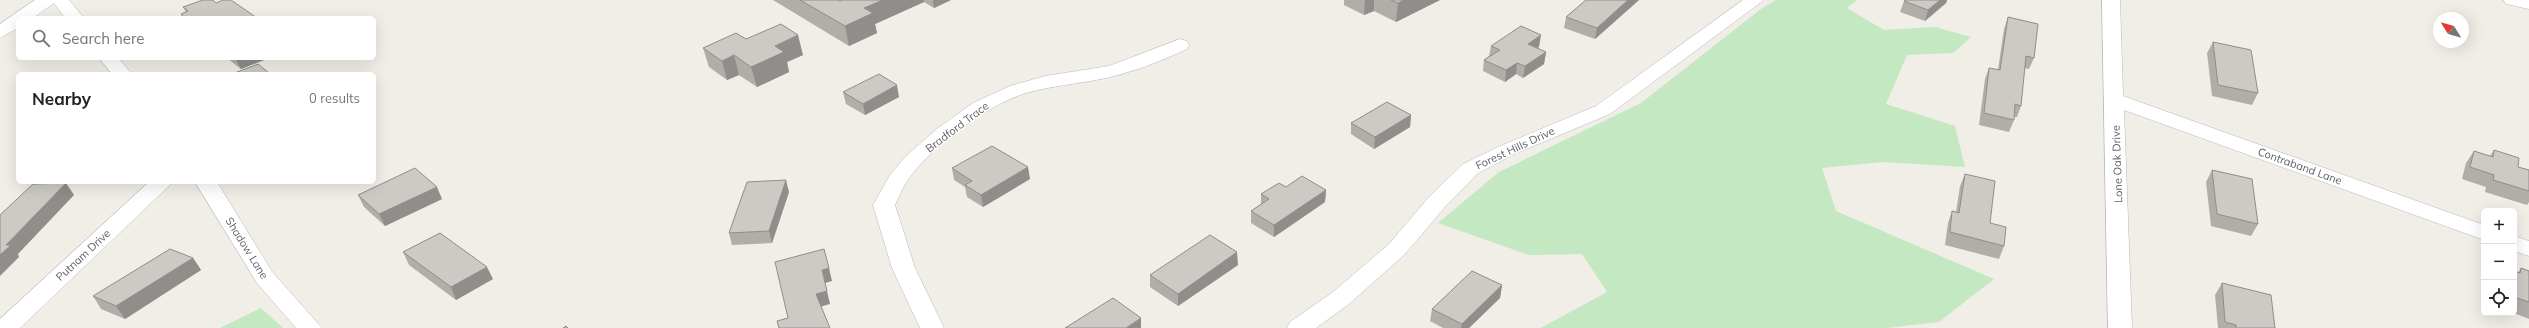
<!DOCTYPE html>
<html lang="en">
<head>
<meta charset="utf-8">
<style>
	body { margin:0; font-family:Mulish,sans-serif; background:#f6f6f6; color:#222 }
	.controls { position:absolute; right:12px; bottom:12px; display:grid; overflow:hidden; border-radius:6px; box-shadow:0 4px 16px #0002 }
	.controls button { width:36px; height:36px; display:grid; place-items:center; padding:0; border:0; border-bottom:1px solid #e0e0e0; background:#fff; color:#222; font:20px sans-serif }
	.compass { position:absolute; left:2433px; top:12px; width:36px; height:36px; border-radius:50%; background:#fff; box-shadow:0 4px 16px #0002; rotate:307deg }
	.list { margin:0; padding:0; list-style:none }
	h2 { display:flex; justify-content:space-between; align-items:center; height:52px; margin:0; padding:0 16px; font-size:17px }
	h2 small { font-size:13px; font-weight:400; color:#767676 }
	.icon { flex:none; width:22px; height:22px; fill:none; stroke:currentColor; stroke-width:2; stroke-linecap:round; stroke-linejoin:round }
	.map { position:relative; flex:none; width:2529px; height:328px; overflow:hidden }
	.search { position:absolute; background:#fff; box-shadow:0 4px 16px #0002; left:16px; top:16px; width:360px; height:44px; display:flex; align-items:center; gap:10px; box-sizing:border-box; padding:0 14px; border-radius:6px; color:#767676; font-size:15px }
	.panel { position:absolute; background:#fff; box-shadow:0 4px 16px #0002; left:16px; top:72px; width:360px; height:112px; border-radius:6px }
	.map>svg:first-child { display:block }
	.green { fill:#c3e8c2 }
	.lines { fill:none; stroke-linecap:round; stroke-linejoin:round }
	.street-casing { stroke:#b6b9bd; stroke-width:1 }
	.street { fill:#fff; fill-rule:evenodd }
	.wall { fill:#b0aea9 }
	.shaded-wall { fill:#908d8a }
	.building { fill:#cdcac5; stroke:#908d8a }
	.labels { text-anchor:middle; dominant-baseline:central; stroke-width:3; stroke-linejoin:round; paint-order:stroke }
	.street-label { font-size:11px; fill:#5d6267; stroke:#fff }
</style>
</head>
<body>
<div class="map">
<svg width="2529" height="328" viewBox="0 0 2529 328">
	<rect width="100%" height="100%" fill="#f0eee6"/>
	<!-- green -->
	<path class="green" d="M1776 0H1857L1847 8 1884 30 1935 27 1971 37 1953 53 1907 55 1886 104 1955 126 1965 167 1883 162 1822 168 1836 211 1994 279 1939 322 1886 328H1541L1607 292 1582 254 1529 255 1438 223 1499 172 1641 103 1761 9Z
		M261 308 283 328H220Z"/>
	<g class="lines">
		<!-- street casing -->
		<g class="street-casing">
			<path id="street" d="M35 0H69L84 18H65L54 3 33 18H18V28L0 38V24Z
				M1743 0H1764L1610 114 1512 155 1477 174 1445 207 1405 254 1349 304 1316 328H1287L1290 322 1333 292 1389 244 1429 197 1463 164 1498 147 1596 106Z
				M2102 0H2120L2123 96 2484 225V240L2124 110 2132 328H2108Z
				M2503 0H2529V9L2506 4Z
				M1180 39 1187 41 1189 45 1187 49C1159 62 1131 73 1101 79 1076 84 1051 86 1026 93 987 105 927 149 906 183 901 190 899 198 895 205L915 268 944 328H920L892 268 873 205 890 175 906 156 938 128 973 103 1010 86 1045 76 1109 66Z
				M99 58H118L132 74H112Z
				M149 182H173L20 328H0V319Z
				M195 182H217L273 273 322 328H296L257 283Z
				M2514 236 2529 241V256L2514 251Z"/>
		</g>
		<!-- street -->
		<use href="#street" class="street"/>
	</g>
	<!-- wall -->
	<path class="wall" d="M773 0H838L840 1 843 0H951L934 8 924 2 875 24 877 33 849 46Z
		M1344 0H1440L1396 22 1374 11 1364 15 1344 5Z
		M1586 0H1639L1595 39 1564 28 1566 17Z
		M1905 0H1947L1946 3 1925 21 1900 12 1904 1Z
		M216 3 257 18H183L181 14 186 12 183 7Z
		M2008 17 2034 58 2029 69 2024 68 2021 106 2017 117H2014V120L2009 132 1979 125 1985 79 1989 68 1998 70 2004 29Z
		M746 39 803 55 787 62 789 72 757 87 739 75 727 80 709 67 703 48Z
		M2213 42 2258 93 2252 105 2212 96 2207 53Z
		M1491 46 1539 47 1537 48 1546 52 1544 64 1523 78 1516 74 1505 82 1483 71 1484 60 1489 56Z
		M227 58H269L241 69Z
		M843 92 899 97 865 115 846 104Z
		M1411 115 1410 127 1374 149 1351 134V123Z
		M2494 150 2518 167 2529 170V202L2527 205 2485 192 2486 187 2462 179 2466 163 2474 151 2490 156Z
		M952 168 1030 179 983 207 967 197 965 187 954 180Z
		M2212 170 2258 224 2251 236 2211 226 2206 182Z
		M1965 174 1990 223 2004 246 1999 259 1945 245 1948 223 1952 211 1956 212 1960 186Z
		M1286 187 1326 190 1325 202 1274 237 1251 223V211L1261 204V194Z
		M789 192 772 243 732 245 729 233Z
		M358 195 442 199 385 226 364 207Z
		M403 252 493 279 456 300 409 265Z
		M193 258 201 270 125 319 101 309 93 296Z
		M1238 265 1178 306 1150 287V275Z
		M2521 268 2529 271V319L2514 313V271L2518 273Z
		M2222 283 2275 328H2218L2215 295Z
		M1502 285 1500 298 1469 328H1443L1430 321 1432 309Z"/>
	<!-- shaded-wall -->
	<path class="shaded-wall" d="M883 0H924V2L875 24 877 33 849 46 845 26 864 8Z
		M933 0H951L934 8Z
		M1365 0H1374V11L1364 15Z
		M1404 0H1440L1396 22 1398 3Z
		M1628 0H1639L1595 39 1597 28Z
		M1940 0H1947L1946 3 1925 21 1928 10Z
		M798 35 803 55 787 62 789 72 757 87 751 67 775 46Z
		M1541 35 1539 47 1526 55 1528 44Z
		M1546 52 1544 64 1523 78 1525 66Z
		M734 55 739 75 727 80 722 61Z
		M235 58H269L241 69Z
		M1517 63 1516 74 1505 82 1506 70Z
		M897 85 899 97 865 115 863 104Z
		M1411 115 1410 127 1374 149 1375 137Z
		M1028 167 1030 179 983 207 981 195Z
		M786 180 789 192 772 243 769 231Z
		M66 183 74 195 18 254 19 257 0 276V255L6 245Z
		M437 187 442 199 385 226 379 214Z
		M1326 190 1325 202 1274 237V225Z
		M1237 252 1238 265 1178 306V294Z
		M193 258 201 270 125 319 116 306Z
		M487 267 493 279 456 300 451 287Z
		M829 268 832 281 825 283 822 270Z
		M1502 285 1500 298 1469 328H1461L1462 324Z
		M827 291 830 304 819 307 816 294Z
		M1141 318V328H1126Z"/>
	<!-- building -->
	<path class="building" d="M203 0H213L216 3 223 0H231L257 18H185L181 14 188 11 183 7Z
		M800 0H838L840 1 843 0H883L864 8 873 13 845 26Z
		M1391 0H1404L1398 3Z
		M1586 0H1628L1597 28 1566 17Z
		M1905 0H1940L1928 10 1904 1Z
		M2008 17 2038 24 2034 58 2026 56 2021 106 2015 104 2014 120 1984 113 1989 68 2000 70Z
		M781 24 798 35 775 46 784 52 751 67 734 55 722 61 703 48 736 33 746 39Z
		M1521 26 1541 35 1528 44 1546 52 1525 66 1517 63 1506 70 1484 60 1500 50 1491 46Z
		M2213 42 2251 50 2258 93 2218 85Z
		M258 64 270 74H232Z
		M879 74 897 85 863 104 843 92Z
		M1387 102 1411 115 1375 137 1351 123Z
		M992 146 1028 167 981 195 965 185 972 181 952 168Z
		M2494 150 2519 158 2518 167 2529 170V191L2493 180 2494 175 2470 167 2474 151 2493 157Z
		M415 168 437 187 379 214 358 195Z
		M2212 170 2252 179 2258 224 2217 214Z
		M1965 174 1995 181 1990 223 2006 227 2004 246 1950 232 1952 211 1959 213Z
		M1302 176 1326 190 1274 225 1251 211 1269 199 1261 194 1279 183 1286 187Z
		M786 180 769 231 729 233 747 182Z
		M66 183 6 245H11L0 255V215L33 184Z
		M440 233 487 267 451 287 403 252Z
		M1210 235 1237 252 1178 294 1150 275Z
		M170 249 193 258 116 306 93 296Z
		M824 249 829 268 822 270 827 291 816 294 830 328H779L777 321 788 318 775 262Z
		M2521 268 2529 271V302L2514 297V271L2520 273Z
		M1472 271 1502 285 1462 324 1432 309Z
		M2222 283 2271 295 2275 328H2236V325L2225 322Z
		M1113 298 1141 318 1126 328H1065Z
		M566 326 568 328H563Z"/>
	<g class="labels">
		<!-- street labels -->
		<g class="street-label">
			<text transform="translate(957 127) rotate(-37)">Bradford Trace</text>
			<text transform="translate(1515 148) rotate(-25)">Forest Hills Drive</text>
			<text transform="translate(2117 164) rotate(-92)">Lone Oak Drive</text>
			<text transform="translate(2300 166) rotate(20)">Contraband Lane</text>
			<text transform="translate(247 248) rotate(58)">Shadow Lane</text>
			<text transform="translate(83 255) rotate(-43)">Putnam Drive</text>
		</g>
	</g>
</svg>
<div class="controls">
<button>+</button>
<button>−</button>
<button><svg class="icon" aria-label="locate" viewBox="0 0 24 24"><circle cx="12" cy="12" r="6"/><path d="M12 2v4M12 18v4M2 12h4M18 12h4"/></svg></button>
</div>
<svg class="compass" viewBox="-18 -18 36 36"><path d="M0-13l5 13h-10z" fill="#e53935"/><path d="M0 13l5-13h-10z" fill="#767676"/></svg>
<div class="search"><svg class="icon" aria-label="search" viewBox="0 0 24 24"><circle cx="10" cy="10" r="6"/><path d="M15 15l6 6"/></svg>Search here</div>
<section class="panel">
<h2>Nearby<small>0 results</small></h2>
<ul class="list">
</ul>
</section>
</div>
</body>
</html>
